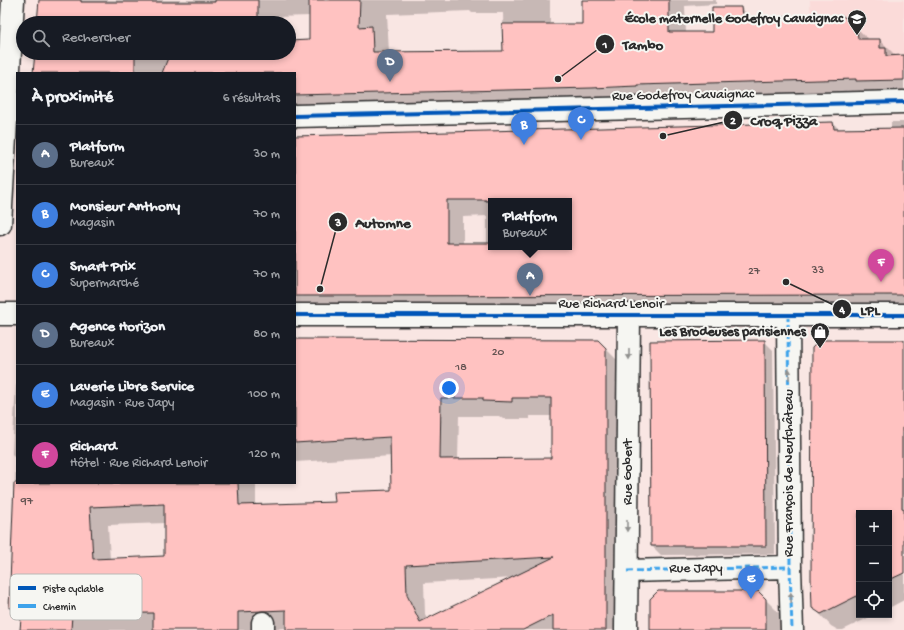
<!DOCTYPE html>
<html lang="fr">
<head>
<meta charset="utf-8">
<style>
	body { margin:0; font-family:"Gochi Hand",sans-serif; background:#242831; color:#f1f3f6 }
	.controls { position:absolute; right:12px; bottom:12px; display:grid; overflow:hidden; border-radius:0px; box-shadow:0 2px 6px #0003 }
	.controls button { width:36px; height:36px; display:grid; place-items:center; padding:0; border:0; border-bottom:1px solid #363941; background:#171b24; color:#f1f3f6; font:20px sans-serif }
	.you { position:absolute; left:449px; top:388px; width:14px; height:14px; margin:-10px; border:3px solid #fff; border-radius:50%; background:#1a73e8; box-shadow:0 0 0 6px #1a73e833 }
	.badge { display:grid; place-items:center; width:26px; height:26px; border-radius:50%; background:#98999b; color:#fff; font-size:13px; font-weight:700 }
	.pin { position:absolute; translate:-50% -33px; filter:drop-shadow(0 1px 2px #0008) }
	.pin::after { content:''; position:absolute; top:21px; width:14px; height:12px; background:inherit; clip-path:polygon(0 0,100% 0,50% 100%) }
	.popup { position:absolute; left:488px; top:198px; width:84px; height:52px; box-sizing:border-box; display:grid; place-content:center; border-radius:0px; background:#171b24; filter:drop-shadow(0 1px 3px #0005); font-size:13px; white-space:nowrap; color:#9ea1a6 }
	.popup b { font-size:15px; color:#f1f3f6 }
	.popup::after { content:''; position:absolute; left:50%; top:100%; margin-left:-8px; border:8px solid transparent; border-top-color:#171b24 }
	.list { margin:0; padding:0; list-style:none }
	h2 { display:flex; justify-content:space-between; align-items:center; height:52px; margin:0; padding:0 16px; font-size:17px }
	h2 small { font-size:13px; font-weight:400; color:#9ea1a6 }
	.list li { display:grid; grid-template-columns:26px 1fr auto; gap:12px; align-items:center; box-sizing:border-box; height:60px; padding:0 16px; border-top:1px solid #363941 }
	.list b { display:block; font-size:15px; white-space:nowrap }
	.list p { margin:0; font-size:13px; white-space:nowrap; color:#9ea1a6 }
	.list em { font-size:13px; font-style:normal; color:#9ea1a6 }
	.icon { flex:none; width:22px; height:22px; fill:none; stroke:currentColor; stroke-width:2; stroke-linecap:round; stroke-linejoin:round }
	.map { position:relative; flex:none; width:904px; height:630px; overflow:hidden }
	.search { position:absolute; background:#171b24; box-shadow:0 2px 6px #0003; left:16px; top:16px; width:280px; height:44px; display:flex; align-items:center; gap:10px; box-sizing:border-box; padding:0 14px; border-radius:22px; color:#9ea1a6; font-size:15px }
	.panel { position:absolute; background:#171b24; box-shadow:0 2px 6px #0003; left:16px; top:72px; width:280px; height:412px; border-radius:0px }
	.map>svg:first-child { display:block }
	.built { fill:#fbdbd9 }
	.shadow { fill:#0003; fill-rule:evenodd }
	.building { fill:#ffc2c1; stroke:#2b2b2b; fill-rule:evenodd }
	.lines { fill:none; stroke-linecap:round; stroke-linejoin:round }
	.minor-casing { stroke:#2b2b2b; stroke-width:25 }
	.minor { stroke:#f6f6f2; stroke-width:22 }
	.quiet { stroke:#3ea3eb; stroke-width:3; stroke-dasharray:6 3; stroke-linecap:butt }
	.cycleway-casing { stroke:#f6f6f2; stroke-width:6 }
	.cycleway { stroke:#0057b8; stroke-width:4 }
	.oneway { fill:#90908e }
	.labels { text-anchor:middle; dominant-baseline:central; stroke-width:4; stroke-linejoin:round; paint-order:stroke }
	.number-label { font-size:12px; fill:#605150 }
	.poi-label { font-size:14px; font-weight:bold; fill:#2b2b2b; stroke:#f6f6f2; text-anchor:end }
	.street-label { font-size:14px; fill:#2b2b2b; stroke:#f6f6f2 }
	.key { fill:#f6f6f2; stroke:#b9b9b6; stroke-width:1 }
	.key-label { font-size:11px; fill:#2b2b2b }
	.leader { fill:none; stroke:#2b2b2b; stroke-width:1.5 }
	.callout-dot { fill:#2b2b2b; stroke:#f6f6f2; stroke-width:1.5 }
	.mark-label { font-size:12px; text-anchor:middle; font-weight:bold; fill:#fff }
	.callout-label { font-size:15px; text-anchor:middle; font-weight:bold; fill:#2b2b2b; stroke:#f6f6f2; stroke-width:4; stroke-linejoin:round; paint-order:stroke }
</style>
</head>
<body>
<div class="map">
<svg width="904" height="630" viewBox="0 0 904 630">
	<rect width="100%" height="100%" fill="#f9e6e3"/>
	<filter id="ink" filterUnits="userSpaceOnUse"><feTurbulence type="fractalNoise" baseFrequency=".025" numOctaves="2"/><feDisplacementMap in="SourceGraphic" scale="8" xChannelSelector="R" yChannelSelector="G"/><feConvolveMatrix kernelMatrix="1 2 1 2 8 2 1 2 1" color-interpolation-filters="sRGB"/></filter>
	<g filter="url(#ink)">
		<!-- built -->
		<path class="built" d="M810 0H904V80L856 81 855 79 812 80Z"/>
		<!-- shadow -->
		<path class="shadow" d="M39 0H550V25H583V0H716V4L685 6 686 33H713L741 8 752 19 856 27 869 40H880L896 56H904V97L295 112V73H34L35 53H289V42L310 41V16L274 17V23H38ZM470 11 472 13H503L504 52 389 53 387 14Z
			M891 122H904V312L295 313V137L833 123 840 130 891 129ZM491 201H569V247H491ZM487 216V244H463V217Z
			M295 340 598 341 624 367 623 630H287V628L256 630H21L22 619 10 607 16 458 12 454 16 385H17V483H256V506L336 503 392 491V456L295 462ZM459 416H499L503 419H530V416H552V459L458 460ZM165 523V557L110 560 108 525ZM513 578 427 620 425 614 424 583Z
			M764 341 773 350 775 554 661 555 652 546Z
			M904 341V600L889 608V513H859V615H874L843 630H838L831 626 813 607Z
			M758 592 784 618V630H651Z"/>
		<!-- building -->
		<path class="building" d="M39 0H81V2H215V0H258V23H37Z
			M309 0H360L359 27 372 26 373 52 503 51 502 24H582V0H669V32H712V7H741L742 18 843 16 857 28 858 39H880V48H886V56L904 55V80L856 81V79L637 85V86L592 88 295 95V73H162L170 53H289V41L309 40Z
			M35 53H135V73H33Z
			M833 122 834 129 904 128V295L295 296V136ZM447 200H486V201H569V247H491V243H447Z
			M295 339 598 340 606 348V630H553V615L523 630H286V610L238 612V630H157L153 629V613L72 614 71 630H20L22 607 9 608 14 483H238L239 505 335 502 334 492 391 490 390 437 295 443ZM441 398H483V401L512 402V398H551V458L440 459ZM164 504V556L93 559 90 507ZM554 557 420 622 407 595 406 565Z
			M765 340 766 546H651L650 341Z
			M820 340H904V428H902V508L904 509V573L889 580V513H859V595L821 614 812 608 811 578 812 348Z
			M658 591H758L766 599V630H650V599Z"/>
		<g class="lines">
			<!-- minor casing -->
			<g class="minor-casing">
				<path id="minor" d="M295 116 904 102
					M0 224 13 0
					M0 314H17
					M295 315H904
					M788 315 790 567 792 630
					M627 571 790 567
					M263 623V630
					M626 630 629 315"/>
			</g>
			<!-- minor -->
			<use href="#minor" class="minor"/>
			<!-- quiet -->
			<path class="quiet" d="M788 315 790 567 792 630
				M627 571 790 567"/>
			<!-- cycleway casing -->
			<g class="cycleway-casing">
				<path id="cycleway" d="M295 116 904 102
					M295 315H904"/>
			</g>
			<!-- cycleway -->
			<use href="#cycleway" class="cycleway"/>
		</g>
		<!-- one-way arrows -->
		<defs><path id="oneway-solid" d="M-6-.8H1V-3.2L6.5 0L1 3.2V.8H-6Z"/></defs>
		<g class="oneway">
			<use href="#oneway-solid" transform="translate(629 354) rotate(90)"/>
			<use href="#oneway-solid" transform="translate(789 374) rotate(-90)"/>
			<use href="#oneway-solid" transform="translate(627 526) rotate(90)"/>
			<use href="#oneway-solid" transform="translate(791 598) rotate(-92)"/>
		</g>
	</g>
	<!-- icons -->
	<defs>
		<g id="school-pin" transform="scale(1)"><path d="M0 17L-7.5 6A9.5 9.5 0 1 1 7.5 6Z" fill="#2b2b2b" stroke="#f6f6f2"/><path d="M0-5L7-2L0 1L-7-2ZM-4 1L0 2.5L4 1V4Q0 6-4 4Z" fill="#fff"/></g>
		<g id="shop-pin" transform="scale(1)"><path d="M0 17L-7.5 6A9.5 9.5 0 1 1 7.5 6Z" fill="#2b2b2b" stroke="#f6f6f2"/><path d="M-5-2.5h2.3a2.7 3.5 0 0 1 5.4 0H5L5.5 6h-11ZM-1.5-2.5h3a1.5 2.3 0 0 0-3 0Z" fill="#fff"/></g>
	</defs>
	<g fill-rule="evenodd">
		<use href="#school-pin" x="857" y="19"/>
		<use href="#shop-pin" x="820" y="332"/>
	</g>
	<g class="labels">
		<!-- number labels -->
		<g class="number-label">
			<text x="818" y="271">33</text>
			<text x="754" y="272">27</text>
			<text x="498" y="353">20</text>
			<text x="461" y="368">18</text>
			<text x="27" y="502">97</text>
		</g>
		<!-- poi labels -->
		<g class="poi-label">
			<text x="843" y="19">École maternelle Godefroy Cavaignac</text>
			<text x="806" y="332">Les Brodeuses parisiennes</text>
		</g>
		<!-- street labels -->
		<g class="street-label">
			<text transform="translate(683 96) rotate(-1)">Rue Godefroy Cavaignac</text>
			<text x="611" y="304">Rue Richard Lenoir</text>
			<text transform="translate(628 472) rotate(-90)">Rue Gobert</text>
			<text transform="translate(789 473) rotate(-90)">Rue François de Neufchâteau</text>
			<text transform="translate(696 569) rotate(-1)">Rue Japy</text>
		</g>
	</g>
	<!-- legend -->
	<rect x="10" y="574" width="132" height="46" rx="6" class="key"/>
	<rect x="18" y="586" width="18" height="4" fill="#0057b8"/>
	<rect x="18" y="604" width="18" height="4" fill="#3ea3eb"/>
	<g class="key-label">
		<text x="43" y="592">Piste cyclable</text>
		<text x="43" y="610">Chemin</text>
	</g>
	<!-- callouts -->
	<path class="leader" d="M558 79L605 44M663 136L733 120M320 289L338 222M786 282L842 309"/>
	<g class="callout-dot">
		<circle cx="558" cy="79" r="4"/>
		<circle cx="663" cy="136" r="4"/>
		<circle cx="320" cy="289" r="4"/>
		<circle cx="786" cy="282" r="4"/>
		<circle cx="605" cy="44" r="10"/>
		<circle cx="733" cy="120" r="10"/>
		<circle cx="338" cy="222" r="10"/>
		<circle cx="842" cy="309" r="10"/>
	</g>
	<g class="mark-label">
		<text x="605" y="48">1</text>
		<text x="733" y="124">2</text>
		<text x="338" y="226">3</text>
		<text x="842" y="313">4</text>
	</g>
	<g class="callout-label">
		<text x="643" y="49">Tambo</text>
		<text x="784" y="125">Croq Pizza</text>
		<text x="383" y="227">Automne</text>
		<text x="870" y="314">LPL</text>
	</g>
</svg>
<div class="controls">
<button>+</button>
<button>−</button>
<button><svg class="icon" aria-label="locate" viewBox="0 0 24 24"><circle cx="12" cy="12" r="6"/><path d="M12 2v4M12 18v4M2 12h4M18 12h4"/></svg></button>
</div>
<div class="you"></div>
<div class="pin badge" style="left:530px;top:296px;background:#5c6f8a">A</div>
<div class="popup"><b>Platform</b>Bureaux</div>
<div class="pin badge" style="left:524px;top:145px;background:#3f7fe0">B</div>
<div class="pin badge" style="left:581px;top:140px;background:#3f7fe0">C</div>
<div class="pin badge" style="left:390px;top:82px;background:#5c6f8a">D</div>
<div class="pin badge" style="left:751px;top:599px;background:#3f7fe0">E</div>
<div class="pin badge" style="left:881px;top:282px;background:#d1479c">F</div>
<div class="search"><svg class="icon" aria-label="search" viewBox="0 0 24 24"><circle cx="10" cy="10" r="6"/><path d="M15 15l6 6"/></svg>Rechercher</div>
<section class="panel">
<h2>À proximité<small>6 résultats</small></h2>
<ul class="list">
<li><span class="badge" style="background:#5c6f8a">A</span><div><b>Platform</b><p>Bureaux</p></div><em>30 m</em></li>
<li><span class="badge" style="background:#3f7fe0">B</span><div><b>Monsieur Anthony</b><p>Magasin</p></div><em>70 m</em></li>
<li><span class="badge" style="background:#3f7fe0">C</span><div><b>Smart Prix</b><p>Supermarché</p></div><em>70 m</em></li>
<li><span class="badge" style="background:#5c6f8a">D</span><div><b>Agence Horizon</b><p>Bureaux</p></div><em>80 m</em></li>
<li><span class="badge" style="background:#3f7fe0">E</span><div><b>Laverie Libre Service</b><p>Magasin · Rue Japy</p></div><em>100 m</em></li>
<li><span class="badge" style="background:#d1479c">F</span><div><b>Richard</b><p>Hôtel · Rue Richard Lenoir</p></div><em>120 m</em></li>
</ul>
</section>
</div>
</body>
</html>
